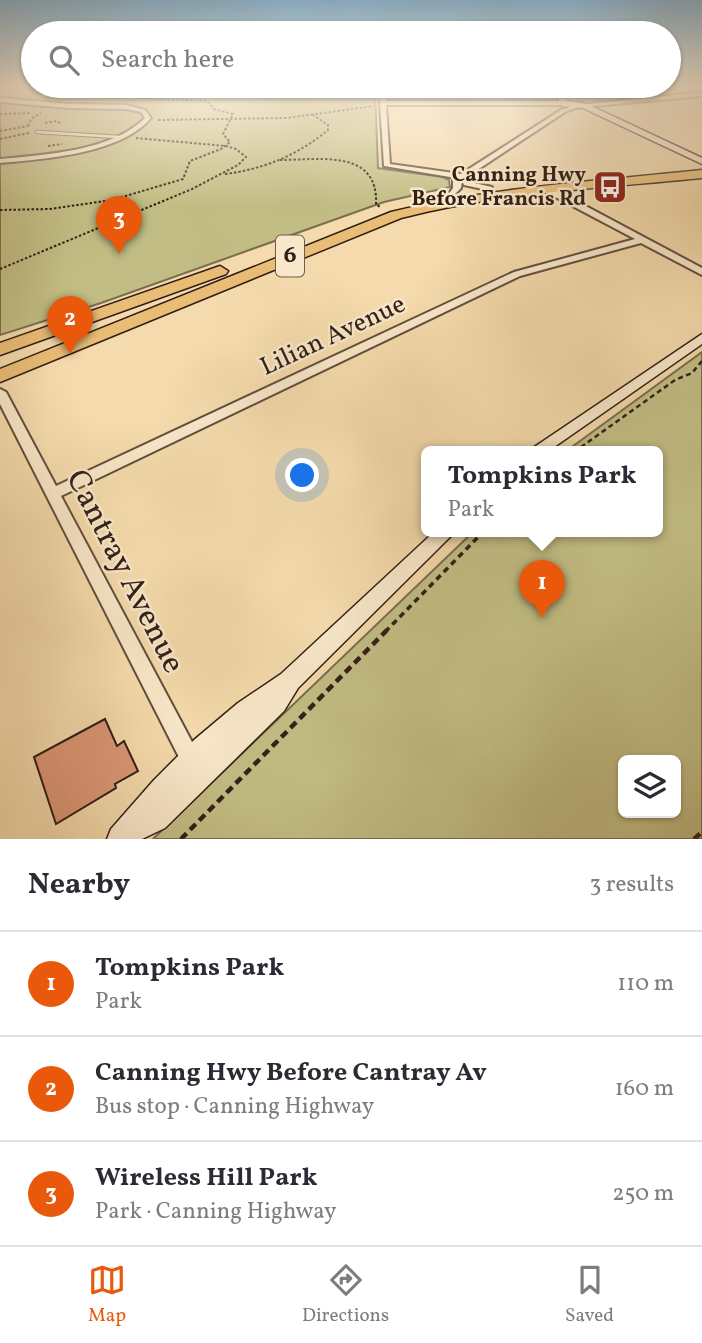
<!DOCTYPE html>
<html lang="en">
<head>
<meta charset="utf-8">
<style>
	body { margin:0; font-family:Vollkorn,serif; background:#f2f2f3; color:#2b2b33 }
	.controls { position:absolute; right:21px; bottom:21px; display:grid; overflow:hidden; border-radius:10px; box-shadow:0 2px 5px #0004 }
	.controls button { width:63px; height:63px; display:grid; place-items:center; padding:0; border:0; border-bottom:2px solid #e1e1e2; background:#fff; color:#2b2b33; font:35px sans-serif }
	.you { position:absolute; left:303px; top:476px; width:24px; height:24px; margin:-18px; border:5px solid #fff; border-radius:50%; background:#1a73e8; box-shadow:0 0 0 10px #1a73e833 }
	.badge { display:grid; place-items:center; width:46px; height:46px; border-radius:50%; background:#ea580c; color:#fff; font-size:23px; font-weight:700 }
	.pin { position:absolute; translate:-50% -58px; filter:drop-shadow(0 2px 4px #0008) }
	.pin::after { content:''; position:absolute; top:37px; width:24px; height:21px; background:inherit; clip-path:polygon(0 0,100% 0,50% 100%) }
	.popup { position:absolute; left:421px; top:446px; width:242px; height:91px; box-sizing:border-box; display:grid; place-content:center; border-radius:10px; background:#fff; filter:drop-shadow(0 2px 5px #0005); font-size:23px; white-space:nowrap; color:#7c7c81 }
	.popup b { font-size:26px; color:#2b2b33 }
	.popup::after { content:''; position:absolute; left:50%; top:100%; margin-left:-14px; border:14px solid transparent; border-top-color:#fff }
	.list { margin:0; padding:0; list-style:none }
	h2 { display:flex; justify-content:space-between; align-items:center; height:91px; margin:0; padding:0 28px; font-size:30px }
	h2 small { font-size:23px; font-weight:400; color:#7c7c81 }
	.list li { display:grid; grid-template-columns:46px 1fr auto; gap:21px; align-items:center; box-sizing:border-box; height:105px; padding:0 28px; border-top:2px solid #e1e1e2 }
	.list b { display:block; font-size:26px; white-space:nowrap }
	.list p { margin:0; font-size:23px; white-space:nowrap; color:#7c7c81 }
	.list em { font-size:23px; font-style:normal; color:#7c7c81 }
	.icon { flex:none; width:38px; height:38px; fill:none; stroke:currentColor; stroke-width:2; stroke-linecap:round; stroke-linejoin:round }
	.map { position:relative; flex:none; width:702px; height:839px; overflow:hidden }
	.search { position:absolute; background:#fff; box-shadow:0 2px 5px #0004; left:21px; right:21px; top:21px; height:77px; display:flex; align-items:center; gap:18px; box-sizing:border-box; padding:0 24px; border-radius:38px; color:#7c7c81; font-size:26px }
	.sheet { height:406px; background:#fff }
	nav { display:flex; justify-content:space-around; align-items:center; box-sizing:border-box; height:98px; border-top:2px solid #e1e1e2; background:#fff; font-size:19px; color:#7c7c81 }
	nav a { display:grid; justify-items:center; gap:4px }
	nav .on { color:#ea580c }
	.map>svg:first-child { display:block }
	.green { fill:#c2bd84; stroke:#7a6e4e; stroke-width:2; fill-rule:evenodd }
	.building { fill:#db9776; stroke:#311f17; stroke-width:2 }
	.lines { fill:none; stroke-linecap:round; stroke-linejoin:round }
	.lane-casing { stroke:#624e3c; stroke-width:4.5 }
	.street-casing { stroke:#624e3c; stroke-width:4 }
	.secondary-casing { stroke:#311f17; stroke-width:3 }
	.highway-casing { stroke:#311f17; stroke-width:3 }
	.path-far3 { stroke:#311f17; stroke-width:2; stroke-dasharray:2.5 2; stroke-linecap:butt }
	.path-far2 { stroke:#311f17; stroke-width:2.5; stroke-dasharray:5 3.5; stroke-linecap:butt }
	.path-far1 { stroke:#311f17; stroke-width:3.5; stroke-dasharray:6 4.5; stroke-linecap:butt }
	.path { stroke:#311f17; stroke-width:4.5; stroke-dasharray:8 5; stroke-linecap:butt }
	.lane { stroke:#f8e7c9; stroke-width:2.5 }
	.street { fill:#f8e7c9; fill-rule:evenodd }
	.secondary { fill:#f8e7c9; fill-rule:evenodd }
	.highway { fill:#eabd76; fill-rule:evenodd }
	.labels { text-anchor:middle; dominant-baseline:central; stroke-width:5; stroke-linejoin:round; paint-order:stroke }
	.far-poi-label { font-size:21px; font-weight:bold; fill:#311f17; stroke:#f8e7c9; text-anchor:end }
	.shield { fill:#f8e7c9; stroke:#6d5b4c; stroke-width:2 }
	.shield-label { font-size:24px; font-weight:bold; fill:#311f17 }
	.street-label { font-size:26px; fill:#311f17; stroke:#f8e7c9 }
	.near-street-label { font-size:32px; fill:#311f17; stroke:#f8e7c9 }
</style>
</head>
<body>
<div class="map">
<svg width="702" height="839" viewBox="0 0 702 839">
	<rect width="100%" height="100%" fill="#f4daac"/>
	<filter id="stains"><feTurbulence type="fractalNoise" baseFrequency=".00286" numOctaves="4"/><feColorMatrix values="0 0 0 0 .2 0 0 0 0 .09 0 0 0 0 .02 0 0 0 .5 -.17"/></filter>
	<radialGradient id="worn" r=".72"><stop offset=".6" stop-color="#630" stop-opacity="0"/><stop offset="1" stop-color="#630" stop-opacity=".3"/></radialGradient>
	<!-- green -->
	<path class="green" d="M0 87H371L375 91 378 168 443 177 449 180 450 187 384 202 101 303 0 335Z
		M563 87H606L648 96 585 103 572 96Z
		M702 352V839H153L473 532H658V452H565ZM623 760H676V813H623Z"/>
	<!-- building -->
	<path class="building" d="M105 719 117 746 124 741 138 771 115 784 116 788 56 824 34 757Z"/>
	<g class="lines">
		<!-- lane casing -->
		<g class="lane-casing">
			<path id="lane" d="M37 132 119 137"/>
		</g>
		<!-- street casing -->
		<g class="street-casing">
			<path id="street" d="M379 87H385L386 101H565L568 103 565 105H386L390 164 461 174 561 110 575 105 578 107 565 112 468 176 470 182 492 187V191L464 185 462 180 461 188 452 197 448 195 453 188V180L456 178 384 166Z
				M609 87H621L652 94 649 96Z
				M702 92V96L584 107 581 105Z
				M0 98 68 104 126 105 145 110 151 118C120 154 45 159 0 163V159C44 155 113 151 145 118L141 112 126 109 68 108 0 102Z
				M544 187H550L702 268V275L641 243 520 276 61 496 200 757 203 764 200 771 193 774 186 771 0 404V389L6 392 56 486 514 272 635 239 544 191Z"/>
		</g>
		<!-- secondary casing -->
		<g class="secondary-casing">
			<path id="secondary" d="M552 87H559L568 101 587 104 702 158V164L583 108 562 106Z
				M702 334V344L547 452H527Z
				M434 532H455L298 688 284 711 165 828 142 839H107L111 829 154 780 194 740 238 703 281 674Z"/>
		</g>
		<!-- highway casing -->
		<g class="highway-casing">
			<path id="highway" d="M702 170V178C601 188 499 193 401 218L0 382V369L391 212C493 187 598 181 702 170Z
				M220 266 228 271 226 274 0 355V343Z"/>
		</g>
		<!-- path-far3 -->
		<path class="path-far3" d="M51 87 58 95
			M83 97 94 87
			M108 97 145 87
			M166 97 170 87
			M0 114 31 113
			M158 120 287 118 374 106
			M45 123 57 121 61 124
			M28 126 31 119 41 113
			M0 131 28 126
			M0 139 29 133
			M48 146 62 144
			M280 160C319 160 379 148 376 205L381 207
			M225 174C264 169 298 155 328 130V125L313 115
			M0 210 50 209 112 200 183 179 190 161 221 149 230 142 223 134 233 114 214 109 207 101 126 97
			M0 269 192 189 238 165 246 157 236 149 226 146 136 138"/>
		<!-- path-far2 -->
		<path class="path-far2" d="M574 452 675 380 692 373 702 361"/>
		<!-- path-far1 -->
		<path class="path-far1" d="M385 632 483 532"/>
		<!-- path -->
		<path class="path" d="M181 839 387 630
			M694 839 702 832"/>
		<!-- lane -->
		<use href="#lane" class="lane"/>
		<!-- street -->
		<use href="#street" class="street"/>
		<!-- secondary -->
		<use href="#secondary" class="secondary"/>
		<!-- highway -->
		<use href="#highway" class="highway"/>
	</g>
	<!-- sky -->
	<linearGradient id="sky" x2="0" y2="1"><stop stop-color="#8bb6d3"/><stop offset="0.42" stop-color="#faeeda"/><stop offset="1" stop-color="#faeeda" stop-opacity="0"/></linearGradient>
	<rect width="702" height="205" fill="url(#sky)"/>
	<!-- icons -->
	<defs>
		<g id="bus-square" transform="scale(1.75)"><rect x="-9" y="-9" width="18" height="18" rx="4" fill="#8f2418" stroke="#f8e7c9"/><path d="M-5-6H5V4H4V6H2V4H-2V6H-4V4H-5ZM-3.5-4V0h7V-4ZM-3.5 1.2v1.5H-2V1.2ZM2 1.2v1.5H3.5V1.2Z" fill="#fff"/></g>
	</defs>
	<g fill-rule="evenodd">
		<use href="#bus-square" x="610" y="187"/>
	</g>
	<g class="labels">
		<!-- far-poi labels -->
		<g class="far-poi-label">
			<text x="586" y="175">Canning Hwy<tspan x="586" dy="24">Before Francis Rd</tspan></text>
		</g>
		<!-- shield labels -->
		<rect class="shield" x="276" y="235.5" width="28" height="41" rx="5"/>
		<g class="shield-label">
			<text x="290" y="256">6</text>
		</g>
		<!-- street labels -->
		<g class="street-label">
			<text transform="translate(333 336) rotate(-25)">Lilian Avenue</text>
		</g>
		<!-- near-street labels -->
		<g class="near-street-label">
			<text transform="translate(124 572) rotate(63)">Cantray Avenue</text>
		</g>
	</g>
	<rect width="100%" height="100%" filter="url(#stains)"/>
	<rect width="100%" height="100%" fill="url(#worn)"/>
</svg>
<div class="controls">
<button><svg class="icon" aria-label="layers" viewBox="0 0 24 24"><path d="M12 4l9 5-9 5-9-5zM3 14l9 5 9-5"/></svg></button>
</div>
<div class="you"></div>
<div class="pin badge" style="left:542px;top:618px">1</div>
<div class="popup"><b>Tompkins Park</b>Park</div>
<div class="pin badge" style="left:70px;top:354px">2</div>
<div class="pin badge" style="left:119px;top:254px">3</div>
<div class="search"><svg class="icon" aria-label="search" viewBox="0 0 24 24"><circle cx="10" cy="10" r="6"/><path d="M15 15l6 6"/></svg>Search here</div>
</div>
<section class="sheet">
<h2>Nearby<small>3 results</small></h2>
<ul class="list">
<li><span class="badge">1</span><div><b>Tompkins Park</b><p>Park</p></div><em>110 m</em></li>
<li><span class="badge">2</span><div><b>Canning Hwy Before Cantray Av</b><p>Bus stop · Canning Highway</p></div><em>160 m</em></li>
<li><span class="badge">3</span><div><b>Wireless Hill Park</b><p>Park · Canning Highway</p></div><em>250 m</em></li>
</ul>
</section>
<nav>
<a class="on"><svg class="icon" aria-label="map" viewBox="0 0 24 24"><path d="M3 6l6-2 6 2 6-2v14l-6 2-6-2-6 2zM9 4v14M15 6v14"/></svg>Map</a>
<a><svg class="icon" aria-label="directions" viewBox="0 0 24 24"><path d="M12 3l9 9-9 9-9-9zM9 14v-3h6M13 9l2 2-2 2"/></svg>Directions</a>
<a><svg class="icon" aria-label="saved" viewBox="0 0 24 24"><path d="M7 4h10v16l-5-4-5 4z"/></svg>Saved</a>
</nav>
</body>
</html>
